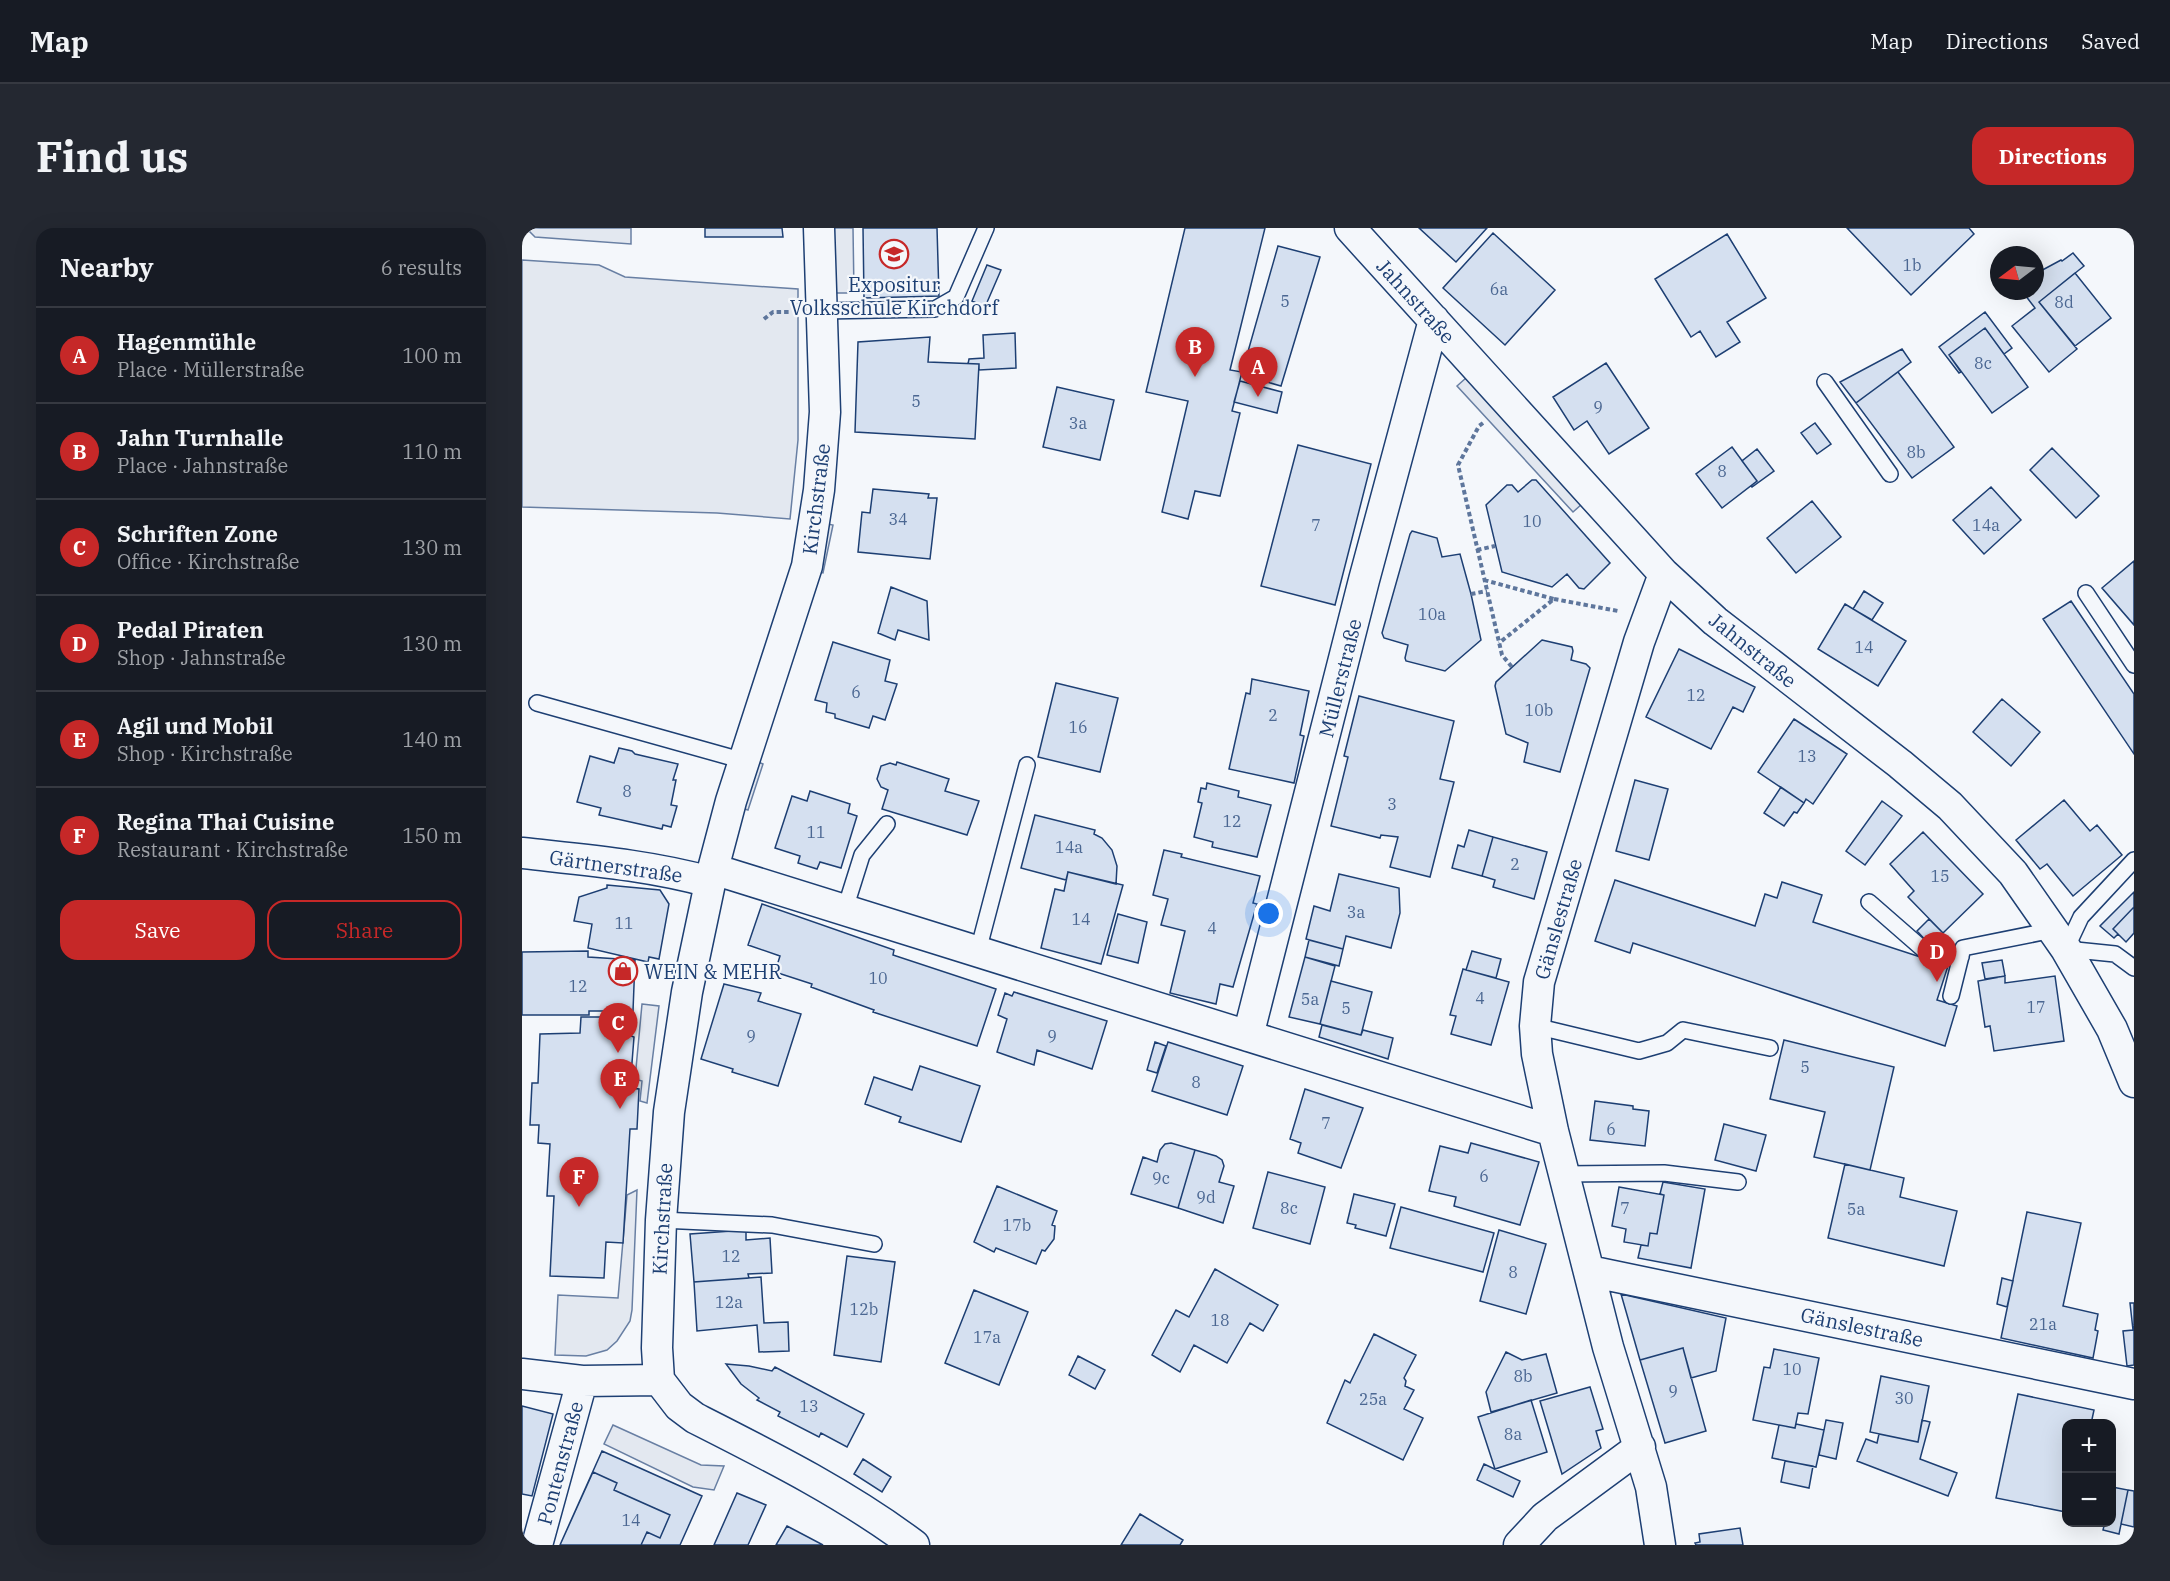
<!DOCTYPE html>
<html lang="en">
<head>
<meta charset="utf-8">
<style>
	body { margin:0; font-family:"IBM Plex Serif",serif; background:#242831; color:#f1f3f6 }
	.controls { position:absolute; right:18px; bottom:18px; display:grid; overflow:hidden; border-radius:12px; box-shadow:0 6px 24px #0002 }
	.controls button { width:54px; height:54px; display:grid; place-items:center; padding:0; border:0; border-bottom:2px solid #363941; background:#171b24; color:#f1f3f6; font:30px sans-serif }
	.compass { position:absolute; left:1468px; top:18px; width:54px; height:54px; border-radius:50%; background:#171b24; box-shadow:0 6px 24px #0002; rotate:254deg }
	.you { position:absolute; left:747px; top:686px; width:21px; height:21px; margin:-15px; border:4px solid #fff; border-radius:50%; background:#1a73e8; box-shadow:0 0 0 9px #1a73e833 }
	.badge { display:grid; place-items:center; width:39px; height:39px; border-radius:50%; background:#c62828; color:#fff; font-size:20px; font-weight:700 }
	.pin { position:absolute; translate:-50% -50px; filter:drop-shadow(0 2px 3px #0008) }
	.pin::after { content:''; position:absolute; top:32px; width:21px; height:18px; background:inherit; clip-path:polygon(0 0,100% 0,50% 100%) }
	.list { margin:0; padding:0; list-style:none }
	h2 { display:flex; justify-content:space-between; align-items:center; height:78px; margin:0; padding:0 24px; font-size:26px }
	h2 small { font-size:20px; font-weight:400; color:#9ea1a6 }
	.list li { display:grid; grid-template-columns:39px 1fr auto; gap:18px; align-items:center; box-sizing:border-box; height:96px; padding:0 24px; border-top:2px solid #363941 }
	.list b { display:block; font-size:22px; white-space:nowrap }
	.list p { margin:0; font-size:20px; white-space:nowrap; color:#9ea1a6 }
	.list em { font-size:20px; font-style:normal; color:#9ea1a6 }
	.actions { display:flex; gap:12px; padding:18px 24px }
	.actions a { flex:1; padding:14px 0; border:2px solid #c62828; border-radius:18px; text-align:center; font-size:21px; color:#c62828 }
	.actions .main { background:#c62828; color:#fff }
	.map { position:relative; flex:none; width:1612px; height:1317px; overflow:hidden; border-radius:18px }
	header { display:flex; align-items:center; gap:36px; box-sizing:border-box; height:84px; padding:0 30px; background:#171b24; border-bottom:2px solid #363941 }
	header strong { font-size:28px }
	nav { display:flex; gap:33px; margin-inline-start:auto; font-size:21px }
	.intro { display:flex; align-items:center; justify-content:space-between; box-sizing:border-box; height:144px; padding:0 36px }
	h1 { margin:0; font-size:42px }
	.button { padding:15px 27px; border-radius:18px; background:#c62828; color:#fff; font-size:21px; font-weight:700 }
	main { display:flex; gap:36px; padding:0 36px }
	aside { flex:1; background:#171b24; border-radius:18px; box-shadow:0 6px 24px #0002 }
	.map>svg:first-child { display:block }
	.parking { fill:#e3e8f0; stroke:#687fa3; stroke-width:1.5 }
	.building { fill:#d5e0f0; stroke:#1d3f73; stroke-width:1.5 }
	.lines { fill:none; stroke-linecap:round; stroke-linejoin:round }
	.service-casing { stroke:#1d3f73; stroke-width:18 }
	.minor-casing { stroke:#1d3f73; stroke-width:33 }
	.path { stroke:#5e769c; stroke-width:4; stroke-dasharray:4.5 3; stroke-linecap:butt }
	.service { stroke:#f4f7fb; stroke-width:15 }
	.minor { stroke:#f4f7fb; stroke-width:30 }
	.labels { text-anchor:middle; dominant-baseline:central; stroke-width:4.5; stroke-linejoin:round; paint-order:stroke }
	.number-label { font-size:16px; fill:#4b6792 }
	.poi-label { font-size:20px; fill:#1d3f73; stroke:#f4f7fb }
	.street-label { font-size:20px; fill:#1d3f73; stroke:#f4f7fb }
</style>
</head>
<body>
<header>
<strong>Map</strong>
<nav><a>Map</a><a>Directions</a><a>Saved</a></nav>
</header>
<div class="intro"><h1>Find us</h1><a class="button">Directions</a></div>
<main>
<aside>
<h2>Nearby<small>6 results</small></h2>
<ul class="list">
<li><span class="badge">A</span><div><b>Hagenmühle</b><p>Place · Müllerstraße</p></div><em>100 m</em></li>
<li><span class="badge">B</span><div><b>Jahn Turnhalle</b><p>Place · Jahnstraße</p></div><em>110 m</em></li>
<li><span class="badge">C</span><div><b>Schriften Zone</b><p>Office · Kirchstraße</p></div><em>130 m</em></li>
<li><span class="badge">D</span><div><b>Pedal Piraten</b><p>Shop · Jahnstraße</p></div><em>130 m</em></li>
<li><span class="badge">E</span><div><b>Agil und Mobil</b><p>Shop · Kirchstraße</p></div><em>140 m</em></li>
<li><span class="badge">F</span><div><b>Regina Thai Cuisine</b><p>Restaurant · Kirchstraße</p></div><em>150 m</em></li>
</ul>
<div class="actions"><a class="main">Save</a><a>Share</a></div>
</aside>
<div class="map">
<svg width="1612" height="1317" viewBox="0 0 1612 1317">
	<rect width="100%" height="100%" fill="#f4f7fb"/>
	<!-- parking -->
	<path class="parking" d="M4 0H109V16L13 9Z
		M312 0H331L332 65H313Z
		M0 32 77 37 103 49 276 61V212L268 291 195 285 0 279Z
		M944 150 1060 276 1051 284 935 158Z
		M300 295 311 297 301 345 290 343Z
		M231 532 241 536 226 582 216 579Z
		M120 776 137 778 125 875 118 873 120 853 113 851Z
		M115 962 110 1082 108 1093 95 1113 85 1122 64 1128 33 1127 36 1067 96 1070 105 967Z
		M91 1197 179 1237 202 1238 192 1262 171 1259 82 1216Z"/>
	<!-- building -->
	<path class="building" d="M183 0H260L261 9H183Z
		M341 0H415L417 68 342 70Z
		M663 0H743L708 142 720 144 710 183 718 185 698 268 673 263 666 291 640 284 666 173 624 164Z
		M897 0H965L934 34Z
		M1325 0H1447L1452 6 1389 67Z
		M971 5 1033 62 983 117 921 60Z
		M1205 6 1244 70 1205 94 1218 114 1194 129 1178 103 1169 109 1133 51Z
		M756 18 798 29 759 158 724 148 729 127H725Z
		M1551 25 1562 38 1517 74 1555 121 1527 144 1490 98 1513 80 1500 63H1513V46L1539 32 1540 33Z
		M465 37 479 42 463 79 450 73Z
		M1553 45 1589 90 1553 118 1517 74Z
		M1463 84 1490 120 1482 126 1463 100 1427 127 1439 144 1437 145 1417 119Z
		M1463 100 1506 159 1470 185 1427 127Z
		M493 105 494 140 457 142V136H446L447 131 462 130 461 107Z
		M408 109 406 134 457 136 453 211 333 204 336 114Z
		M1380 121 1389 134 1334 175 1318 154Z
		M1084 135 1127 200 1087 226 1065 193 1052 202 1031 169Z
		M1376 144 1432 219 1390 250 1334 175Z
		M718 153 760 164 755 185 712 174Z
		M535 159 592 172 578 232 521 219Z
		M1293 195 1309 216 1295 226 1279 205Z
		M776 217 849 236 813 377 739 358Z
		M1210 219 1235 253 1200 280 1174 246Z
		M1530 220 1577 268 1554 290 1508 242Z
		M1235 221 1252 243 1230 259 1229 258 1235 253 1220 233Z
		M1010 252H1014L1088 335 1062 361 1057 360 1045 346 1030 359 980 344 964 277 985 257H990L996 264Z
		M1469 259 1499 292 1462 326 1431 292Z
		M351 261 407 266 406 270H415L408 331 336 324 340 284 348 285Z
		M1290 273 1319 309 1274 345 1245 310Z
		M890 303 915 310 920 329 938 326 949 366 959 412 923 443 884 433 883 430 886 417 862 410 860 405 888 306Z
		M1612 333V397L1580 360Z
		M369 359 405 373 407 412 376 402 373 412 356 405Z
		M1342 363 1361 375 1350 392 1331 381Z
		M1549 373 1612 466V526L1521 391Z
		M1323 376 1384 413 1356 458 1296 421Z
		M1020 412 1050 419 1051 423 1049 432 1064 436 1068 440 1038 544 1002 534 1006 515 984 506 973 458 974 454Z
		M311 414 368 432 363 453 375 456 363 492 351 488 347 500 313 490V486L304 484 305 475 293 472Z
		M1157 421 1233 459 1221 484 1211 479 1189 521 1124 489Z
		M730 451 787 463 778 507 782 508 772 555 707 541 724 465 728 466Z
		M534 455 596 470 578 544 516 529Z
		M837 468 932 493 918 551 932 554 908 649 868 639 876 609 859 607 858 610 809 598 826 529 822 528Z
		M1480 471 1518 504 1489 538 1451 504Z
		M1272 491 1325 526 1291 576 1284 571 1282 575 1236 544Z
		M97 520 110 523 113 526 156 536 151 552H154L149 577 155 578 149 599 141 597 140 601 77 587 79 580 55 574 68 528 92 535Z
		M375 534 427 551 423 563 457 573 445 607 360 581 366 562 359 559 355 551 359 538 368 535 374 537Z
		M1113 552 1146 561 1127 632 1094 623Z
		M685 555 717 563 716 569 749 577 735 629 690 619 691 614 672 609 680 575 676 574 679 560 684 561Z
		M1259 559 1282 575 1275 585 1272 584 1262 598 1242 585Z
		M288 563 328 576 326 585 335 588 319 640 298 634 295 641 276 635 278 628 253 620 270 568 285 573Z
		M1542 572 1568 603 1575 597 1600 627 1551 668 1525 636 1518 641 1494 612Z
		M1360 573 1380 588 1343 637 1324 623Z
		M513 587 573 602 572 606 580 610 590 622 595 638 594 656 546 644 544 652 499 640Z
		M947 602 971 609 960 648 930 640 936 617 942 619Z
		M1401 604 1461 666 1421 705 1386 669 1392 663 1368 636Z
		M971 609 1025 624 1012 671 971 659 973 652 960 648Z
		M642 622 660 626 659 629 738 648 731 675 735 676 711 759 698 756 694 776 648 765 663 703 639 697 646 671 631 667Z
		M546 644 601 657 579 736 519 720 533 661 542 663Z
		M817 646 877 660 878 685 869 720 824 708 821 721 784 711 792 678 808 683Z
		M1093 652 1233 698 1243 666 1255 670 1260 654 1300 667 1291 694 1426 738 1415 772 1435 778 1423 818 1111 715 1108 725 1073 713Z
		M85 657 138 662 147 676 137 731 127 729 126 734 66 720 70 696 52 693 57 669 85 660Z
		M1612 664V679L1591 701 1596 706 1592 710 1578 698Z
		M240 676 372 722 371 727 474 761 455 818 351 784 352 782 289 759 290 756 253 744 258 728 226 717Z
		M1612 679V705L1604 714 1591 701Z
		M596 686 625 694 616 735 585 727Z
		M1407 691 1421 705 1408 717 1395 703Z
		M787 712 821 721 817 738 783 729Z
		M66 723V729L113 732 111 783H67V787H0V724Z
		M950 723 979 731 974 750 944 742Z
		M783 729 813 738 798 796 767 789Z
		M1480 732 1483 748 1463 751 1460 735Z
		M941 741 987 754 969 817 929 806 934 788 928 787Z
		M1483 748V755L1533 748 1542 813 1472 823 1468 798 1463 799 1456 753Z
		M809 753 850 764 839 807 798 796Z
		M202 756 239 765 236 773 279 786 256 858 210 844 211 841 179 831Z
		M492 764 585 793 570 841 515 822 512 837 475 824 485 791 476 787 483 765 490 768Z
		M59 789H111L109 808 112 809 108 860 117 861 115 901H108L101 1015 84 1014 82 1050 28 1048 32 968H25L28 916 16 915 17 897H8L10 855H16L18 806 58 805Z
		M800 797 839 807 841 802 871 810 866 831 797 809Z
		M1262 812 1372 839 1348 942 1292 929 1303 884 1248 871Z
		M633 814 644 818 635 845 625 842Z
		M646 814 721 838 705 887 630 863Z
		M398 838 458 858 439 914 377 894 379 889 343 876 352 849 390 862Z
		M783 861 841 880 819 940 776 925 779 915 768 911Z
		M1073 873 1111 878V881L1127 883 1123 918 1068 912Z
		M1202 896 1244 907 1234 943 1193 932Z
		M649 915 673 922 656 980 609 966 621 929 635 934 638 922 643 916Z
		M949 915 1017 934 998 997 932 978 934 969 907 963 918 918 946 925Z
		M673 922 694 928 700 932 702 938 697 954 712 958 701 995 656 980Z
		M1323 936 1382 950 1378 969 1435 983 1422 1038 1306 1010Z
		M746 944 803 959 788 1016 731 1000Z
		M1141 954 1183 961 1169 1040 1116 1030 1119 1017 1126 1018 1128 1005 1135 1006 1142 967 1138 966Z
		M475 958 535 983 530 997 533 998 532 1011 523 1023 520 1022 514 1036 474 1020 472 1024 452 1014Z
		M1097 959 1142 967 1135 1006 1128 1005 1126 1018 1102 1014 1104 1001 1090 998Z
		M832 966 873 976 864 1008 833 1000 834 997 825 995Z
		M879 979 972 1005 961 1044 868 1020Z
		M1505 984 1559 995 1541 1078 1576 1086 1573 1102 1576 1103 1571 1130 1479 1110Z
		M224 1002V1012L248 1010 250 1045 226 1046 227 1050 172 1054 168 1006Z
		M977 1002 1024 1016 1004 1086 958 1073Z
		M325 1028 373 1034 359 1134 312 1127Z
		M693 1041 756 1077 741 1103 728 1095 705 1135 672 1117 658 1144 630 1127 654 1082 667 1089Z
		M239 1049 242 1095 266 1094 267 1123 237 1124 235 1097 175 1103 172 1054Z
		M1480 1050 1491 1053 1485 1079 1475 1076Z
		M452 1062 506 1084 477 1157 423 1135Z
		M1099 1066 1204 1090 1194 1143 1169 1150 1161 1120 1118 1132Z
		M1608 1075H1612V1137L1605 1138 1601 1103 1611 1102Z
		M852 1106 894 1127 882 1150 884 1153 883 1158 892 1162 882 1181 901 1190 881 1232 805 1195 823 1152 828 1155Z
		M1161 1120 1184 1203 1143 1215 1118 1132Z
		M1252 1121 1297 1130 1286 1186 1276 1185 1273 1200 1231 1192 1242 1139 1248 1140Z
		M984 1124 1000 1132 1024 1126 1035 1165 969 1184 964 1164Z
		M556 1128 583 1142 573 1161 547 1147Z
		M204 1136 227 1138 250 1143 253 1139 342 1186 325 1219 299 1205 297 1209 256 1188 258 1184 235 1172 237 1170 219 1156Z
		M1359 1148 1407 1158 1396 1214 1348 1204Z
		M1068 1159 1081 1201 1074 1203 1079 1220 1040 1246 1018 1173Z
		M1496 1166 1572 1182 1569 1196H1544V1284L1474 1270Z
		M1009 1172 1025 1224 973 1241 956 1189Z
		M0 1178 31 1186 10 1268 0 1266Z
		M1304 1192 1321 1195 1314 1231 1297 1227Z
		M1400 1192 1408 1194 1398 1231 1435 1245 1426 1268 1335 1233 1344 1211 1355 1215 1357 1206 1396 1214Z
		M1274 1196 1302 1202 1294 1239 1250 1230 1257 1197 1273 1200Z
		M80 1223 180 1268 158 1317H38Z
		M341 1231 369 1249 360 1264 332 1246Z
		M1263 1233 1291 1238 1287 1260 1259 1254Z
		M962 1236 998 1253 991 1269 955 1252Z
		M71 1244 95 1255 92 1262 148 1287 138 1310 125 1304 119 1317H38Z
		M1590 1259 1606 1262 1597 1306 1581 1302 1583 1294H1590Z
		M1606 1262 1612 1263V1299L1599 1296Z
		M215 1265 244 1277 226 1317H192Z
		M618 1286 661 1312 658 1317H599Z
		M265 1298 301 1317H254Z
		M1218 1300 1221 1317H1174L1173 1315 1178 1314 1177 1306Z"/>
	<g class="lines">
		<!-- service casing -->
		<g class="service-casing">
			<path id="service" d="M299 83 413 81 434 69 464 0
				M1303 154 1368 246
				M1564 365 1612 437
				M15 475 222 533
				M1612 632 1559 689 1544 721 1593 726 1612 740
				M1347 674 1402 722 1439 729
				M323 681 340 627 365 596
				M456 723 505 537
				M1429 768 1441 720 1531 702
				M1013 798 1117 823 1145 815 1161 802 1248 820
				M1042 946 1142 945 1216 954
				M139 992 250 997 352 1016"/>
		</g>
		<!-- minor casing -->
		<g class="minor-casing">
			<path id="minor" d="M297 0 303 184 297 262 285 338 209 573 191 641 165 764 147 884 139 992 135 1120 137 1152 157 1178 173 1190C248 1228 324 1266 392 1317
				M828 0 1142 346 1193 393 1378 536 1428 578 1491 645 1544 721 1590 801 1612 854
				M0 625C63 632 127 637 188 654
				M191 641 1031 903
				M726 808 842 352 912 92
				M1067 1043 1612 1156
				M0 1146 60 1153 137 1152
				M15 1317 60 1153
				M997 1317 1023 1289 1118 1219
				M1138 1317 1129 1259 1086 1119 1031 903 1015 826 1013 798 1017 754 1117 414 1142 346"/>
		</g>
		<!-- path -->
		<path class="path" d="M242 91 251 84H269
			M961 195 957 198 936 237 980 427 990 439
			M955 322 973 318
			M962 352 1032 371 977 415
			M949 366 965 363
			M1032 371 1096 383"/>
		<!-- service -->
		<use href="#service" class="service"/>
		<!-- minor -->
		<use href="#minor" class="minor"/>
	</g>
	<!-- icons -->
	<defs>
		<g id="school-ring" transform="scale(1.5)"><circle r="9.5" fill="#f4f7fb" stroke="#c62828" stroke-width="1.5"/><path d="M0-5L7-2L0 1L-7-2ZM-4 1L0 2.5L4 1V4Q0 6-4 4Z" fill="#c62828"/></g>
		<g id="shop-ring" transform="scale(1.5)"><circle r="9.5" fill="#f4f7fb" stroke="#c62828" stroke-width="1.5"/><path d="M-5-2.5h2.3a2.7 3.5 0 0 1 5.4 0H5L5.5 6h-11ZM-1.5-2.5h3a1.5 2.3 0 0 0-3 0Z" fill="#c62828"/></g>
	</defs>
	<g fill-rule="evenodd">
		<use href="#school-ring" x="372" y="26"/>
		<use href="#shop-ring" x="101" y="743"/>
	</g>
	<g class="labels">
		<!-- number labels -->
		<g class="number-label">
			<text x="1390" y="37">1b</text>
			<text x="977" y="61">6a</text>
			<text x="763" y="73">5</text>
			<text x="1542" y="74">8d</text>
			<text x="1461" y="135">8c</text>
			<text x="394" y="173">5</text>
			<text x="1076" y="179">9</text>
			<text x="556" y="195">3a</text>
			<text x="1394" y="224">8b</text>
			<text x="1200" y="243">8</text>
			<text x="376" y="291">34</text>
			<text x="1010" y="293">10</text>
			<text x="794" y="297">7</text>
			<text x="1464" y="297">14a</text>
			<text x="910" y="386">10a</text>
			<text x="1342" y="419">14</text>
			<text x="334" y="464">6</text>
			<text x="1174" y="467">12</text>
			<text x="1017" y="482">10b</text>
			<text x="751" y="487">2</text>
			<text x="556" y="499">16</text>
			<text x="1285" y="528">13</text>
			<text x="105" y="563">8</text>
			<text x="870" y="576">3</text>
			<text x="710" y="593">12</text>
			<text x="294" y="604">11</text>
			<text x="547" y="619">14a</text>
			<text x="993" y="636">2</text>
			<text x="1418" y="648">15</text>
			<text x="834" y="684">3a</text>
			<text x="559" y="691">14</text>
			<text x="102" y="695">11</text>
			<text x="690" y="700">4</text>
			<text x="356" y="750">10</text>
			<text x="56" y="758">12</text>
			<text x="958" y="770">4</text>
			<text x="788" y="771">5a</text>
			<text x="1514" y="779">17</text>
			<text x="824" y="780">5</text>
			<text x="229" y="808">9</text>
			<text x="530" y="808">9</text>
			<text x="1283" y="839">5</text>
			<text x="674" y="854">8</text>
			<text x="804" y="895">7</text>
			<text x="1089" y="901">6</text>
			<text x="962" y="948">6</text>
			<text x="639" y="950">9c</text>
			<text x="684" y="969">9d</text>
			<text x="767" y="980">8c</text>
			<text x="1103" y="980">7</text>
			<text x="1334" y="981">5a</text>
			<text x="495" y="997">17b</text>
			<text x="209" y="1028">12</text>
			<text x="991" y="1044">8</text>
			<text x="207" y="1074">12a</text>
			<text x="342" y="1081">12b</text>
			<text x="698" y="1092">18</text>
			<text x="1521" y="1096">21a</text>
			<text x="465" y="1109">17a</text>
			<text x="1270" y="1141">10</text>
			<text x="1001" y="1148">8b</text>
			<text x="1151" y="1163">9</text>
			<text x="1382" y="1170">30</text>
			<text x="851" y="1171">25a</text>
			<text x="287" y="1178">13</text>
			<text x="991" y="1206">8a</text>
			<text x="109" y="1292">14</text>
		</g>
		<!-- poi labels -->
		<g class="poi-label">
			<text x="372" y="56">Expositur<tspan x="372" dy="23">Volksschule Kirchdorf</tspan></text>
			<text x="122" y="743" text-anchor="start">WEIN &amp; MEHR</text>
		</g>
		<!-- street labels -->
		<g class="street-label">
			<text transform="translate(894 73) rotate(48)">Jahnstraße</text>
			<text transform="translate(294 271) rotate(-83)">Kirchstraße</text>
			<text transform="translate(1231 422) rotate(39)">Jahnstraße</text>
			<text transform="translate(818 450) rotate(-76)">Müllerstraße</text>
			<text transform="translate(94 638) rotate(8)">Gärtnerstraße</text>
			<text transform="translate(1036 691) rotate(-74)">Gänslestraße</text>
			<text transform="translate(140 991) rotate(-87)">Kirchstraße</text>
			<text transform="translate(1340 1099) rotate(12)">Gänslestraße</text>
			<text transform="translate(38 1235) rotate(-75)">Pontenstraße</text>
		</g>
	</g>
</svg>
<div class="controls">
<button>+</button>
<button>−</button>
</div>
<svg class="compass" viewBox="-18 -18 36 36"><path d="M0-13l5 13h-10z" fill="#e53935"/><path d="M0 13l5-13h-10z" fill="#9ea1a6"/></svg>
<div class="you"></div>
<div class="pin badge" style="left:736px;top:169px">A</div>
<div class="pin badge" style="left:673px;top:149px">B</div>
<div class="pin badge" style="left:96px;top:825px">C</div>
<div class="pin badge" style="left:1415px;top:754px">D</div>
<div class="pin badge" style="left:98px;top:881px">E</div>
<div class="pin badge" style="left:57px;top:979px">F</div>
</div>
</main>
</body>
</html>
